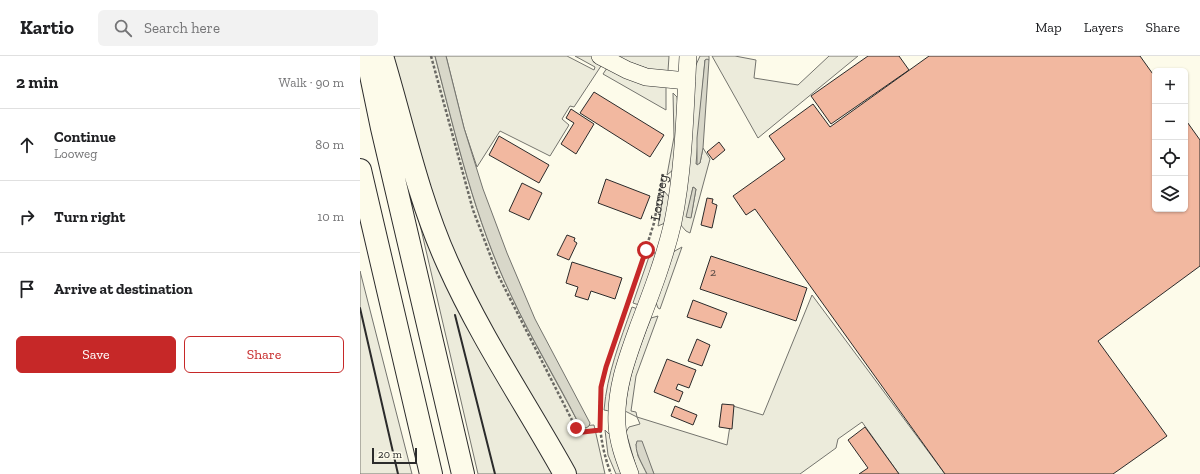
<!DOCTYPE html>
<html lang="en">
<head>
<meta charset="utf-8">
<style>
	body { margin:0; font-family:"Zilla Slab",serif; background:#f2f2f2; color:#202124 }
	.controls { position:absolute; right:12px; top:12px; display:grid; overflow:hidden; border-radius:6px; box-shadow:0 1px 3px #0004 }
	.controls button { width:36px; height:36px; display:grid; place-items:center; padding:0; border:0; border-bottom:1px solid #e0e0e0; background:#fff; color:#202124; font:20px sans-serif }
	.scale { position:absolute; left:12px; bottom:10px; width:45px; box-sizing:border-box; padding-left:4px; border:2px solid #2b2b2b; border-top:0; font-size:11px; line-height:14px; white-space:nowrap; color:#2b2b2b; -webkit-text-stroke:3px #fdfbea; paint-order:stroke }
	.stop { position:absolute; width:12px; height:12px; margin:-9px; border:3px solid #c62828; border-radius:50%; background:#fff }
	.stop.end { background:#c62828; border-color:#fff; box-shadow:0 1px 4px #0008 }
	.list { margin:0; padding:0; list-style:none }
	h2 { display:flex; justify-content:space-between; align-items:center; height:52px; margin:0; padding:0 16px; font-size:17px }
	h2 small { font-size:13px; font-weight:400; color:#757577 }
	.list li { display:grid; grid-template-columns:26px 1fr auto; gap:12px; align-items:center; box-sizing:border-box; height:72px; padding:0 16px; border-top:1px solid #e0e0e0 }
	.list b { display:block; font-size:15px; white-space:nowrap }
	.list p { margin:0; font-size:13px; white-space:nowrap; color:#757577 }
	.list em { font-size:13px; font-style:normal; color:#757577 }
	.actions { display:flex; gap:8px; padding:12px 16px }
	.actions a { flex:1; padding:9px 0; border:1px solid #c62828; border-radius:6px; text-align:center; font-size:14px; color:#c62828 }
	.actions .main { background:#c62828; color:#fff }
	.icon { flex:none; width:22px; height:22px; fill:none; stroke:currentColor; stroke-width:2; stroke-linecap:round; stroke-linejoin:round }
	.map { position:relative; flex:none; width:840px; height:418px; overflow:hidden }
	header { display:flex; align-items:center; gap:24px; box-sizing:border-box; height:56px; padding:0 20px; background:#fff; border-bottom:1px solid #e0e0e0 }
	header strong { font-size:19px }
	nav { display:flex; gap:22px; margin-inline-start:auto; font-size:14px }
	.search { width:280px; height:36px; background:#f2f2f2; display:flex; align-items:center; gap:10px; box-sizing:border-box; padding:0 14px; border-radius:6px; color:#757577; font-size:15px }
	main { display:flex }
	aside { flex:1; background:#fff }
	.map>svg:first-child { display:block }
	.green { fill:#ecebdb; stroke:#74746e; fill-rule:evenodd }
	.water { fill:#d8d7c9; stroke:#74746e }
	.building { fill:#f2b8a0; stroke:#2b2b2b }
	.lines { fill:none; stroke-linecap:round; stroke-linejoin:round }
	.minor-casing { stroke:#2b2b2b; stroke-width:18 }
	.highway-casing { stroke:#2b2b2b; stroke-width:24 }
	.path { stroke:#6a6964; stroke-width:2.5; stroke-dasharray:3 2; stroke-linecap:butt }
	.minor { stroke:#fdfbea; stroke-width:17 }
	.highway { stroke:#fdfbea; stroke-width:22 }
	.wall { stroke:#2b2b2b; stroke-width:2 }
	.route { stroke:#c62828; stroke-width:5 }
	.labels { text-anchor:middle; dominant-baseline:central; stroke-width:3; stroke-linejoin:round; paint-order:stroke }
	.number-label { font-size:12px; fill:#5d4e48 }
	.street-label { font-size:14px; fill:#2b2b2b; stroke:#fdfbea }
</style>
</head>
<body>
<header>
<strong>Kartio</strong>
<div class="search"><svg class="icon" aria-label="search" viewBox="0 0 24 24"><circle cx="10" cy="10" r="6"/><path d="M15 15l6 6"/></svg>Search here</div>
<nav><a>Map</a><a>Layers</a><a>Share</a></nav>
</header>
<main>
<aside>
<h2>2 min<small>Walk · 90 m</small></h2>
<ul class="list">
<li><svg class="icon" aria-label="ahead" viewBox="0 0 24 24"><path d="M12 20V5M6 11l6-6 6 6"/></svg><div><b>Continue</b><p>Looweg</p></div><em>80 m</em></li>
<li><svg class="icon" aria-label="right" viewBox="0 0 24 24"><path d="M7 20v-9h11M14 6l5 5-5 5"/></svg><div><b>Turn right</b></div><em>10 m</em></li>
<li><svg class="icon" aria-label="arrive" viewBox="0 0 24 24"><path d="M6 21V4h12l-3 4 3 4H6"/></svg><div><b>Arrive at destination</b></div></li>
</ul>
<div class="actions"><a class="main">Save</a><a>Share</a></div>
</aside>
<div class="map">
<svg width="840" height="418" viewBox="0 0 840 418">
	<rect width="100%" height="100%" fill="#fdfbea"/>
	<!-- green -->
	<path class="green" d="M31 0H75C96 81 115 164 151 239 172 284 197 326 220 370L234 369 245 418H210L90 195Z
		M86 0H207L234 14 235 11 215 0H231L243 7 214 51 210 50 202 63 209 69 190 100 140 75 117 111 104 72Z
		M252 0H309L308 15 297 16Z
		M340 0H349V4H345L336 108 340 107 343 92 350 103 330 177 326 175 319 167 335 11ZM333 131 336 133 331 161H327Z
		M352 0H375L396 4 394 22 438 29 469 0H498L398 82Z
		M249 9 306 31V54L243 18Z
		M313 37 317 41 318 50 314 113 307 119 314 81Z
		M48 117 199 418H118Z
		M304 135 310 142 305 167 298 170Z
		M322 191 300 253 298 252 296 247 313 196Z
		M292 192 296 200 279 249 273 247Z
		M0 215 52 418H0Z
		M452 239 585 418H539L502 366 478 383 476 392 440 418H294L279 385 276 388 278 400 287 418H278L266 376 269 371 280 368 277 361 265 355C267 323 279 292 291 262L298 260 276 320 271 355 276 356 277 361 367 389 373 350 403 359Z
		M272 251 278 253 249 355 244 354C247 318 260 285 272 251Z
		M245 374 251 380 264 418H256L248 399Z"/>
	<!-- water -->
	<path class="water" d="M75 0H86L104 72 123 133 147 197 175 263 230 367 229 370 226 372 220 370C198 326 172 284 151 239 115 164 96 81 75 0Z
		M347 3 349 4 343 92 340 107 337 109V82L345 4Z
		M333 131 336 133 331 162 326 161Z
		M277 385H282L294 418H287C283 409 273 394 277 385Z"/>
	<!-- building -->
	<path class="building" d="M508 0H539L549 14 471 68 451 40Z
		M569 0H780L795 21V153H825V63L840 84V210L738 285 807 380 753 418H585L395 153 386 159 373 140 425 103 409 80 453 48 470 71Z
		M234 36 304 79 290 101 220 57Z
		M211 53 234 68 216 98 201 88 214 67 206 62Z
		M139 80 189 109 179 127 129 99Z
		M359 86 365 94 353 104 347 96Z
		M246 123 290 140 281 163 238 147Z
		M162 127 182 137 169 164 149 155Z
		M347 142 353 143 352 147 357 149 352 172 341 169Z
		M207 179 215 182 214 185 217 187 209 204 197 199Z
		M351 200 447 232 436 265 340 233Z
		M212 206 262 222 255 243 231 235 228 244 215 240 218 231 206 227Z
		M333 244 367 257 361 272 327 261Z
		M337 283 350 289 342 310 328 305Z
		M307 303 336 314 329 332 318 328 316 333 323 336 319 346 294 336Z
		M362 348 374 349 372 373 359 371Z
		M315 350 337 359 333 369 311 360Z
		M505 371 539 418H499L508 412 488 384Z"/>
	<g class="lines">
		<!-- minor casing -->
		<g class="minor-casing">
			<path id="minor" d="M240 0 267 14 286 21 327 25
				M270 418C264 402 258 386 257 369 255 333 267 302 279 269 292 235 305 201 313 166 324 112 325 55 328 0"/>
		</g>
		<!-- highway casing -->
		<g class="highway-casing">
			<path id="highway" d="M7 0 22 72 103 418
				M22 0C43 70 58 142 88 208 121 282 166 348 205 418
				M0 114 71 418"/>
		</g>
		<!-- path -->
		<g class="path">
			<path d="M71 0 113 154 137 217 216 372 223 376 240 374"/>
			<path id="s1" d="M269 246 294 167 303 118"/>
			<path d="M250 300C236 339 236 379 251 418"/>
		</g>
		<!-- minor -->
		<use href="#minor" class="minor"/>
		<!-- highway -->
		<use href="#highway" class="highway"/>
		<!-- wall -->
		<path class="wall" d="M0 252 38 418
			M95 259 135 418"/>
	</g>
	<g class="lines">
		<!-- route -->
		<path class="route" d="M216 372 223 376 240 374 241 331 246 311 286 194"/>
	</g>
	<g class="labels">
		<!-- number labels -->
		<g class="number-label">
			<text x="353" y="216">2</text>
		</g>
		<!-- street labels -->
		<g class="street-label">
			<text stroke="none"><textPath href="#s1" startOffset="109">Looweg</textPath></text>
		</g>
	</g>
</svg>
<div class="controls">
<button>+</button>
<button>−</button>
<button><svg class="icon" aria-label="locate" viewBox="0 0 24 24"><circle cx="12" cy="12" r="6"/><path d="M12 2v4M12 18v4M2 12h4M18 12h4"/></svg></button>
<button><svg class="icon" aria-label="layers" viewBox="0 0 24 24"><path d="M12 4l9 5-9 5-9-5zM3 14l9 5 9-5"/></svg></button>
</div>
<div class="scale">20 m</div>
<div class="stop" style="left:286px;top:194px"></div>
<div class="stop end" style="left:216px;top:372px"></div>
</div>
</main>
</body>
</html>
